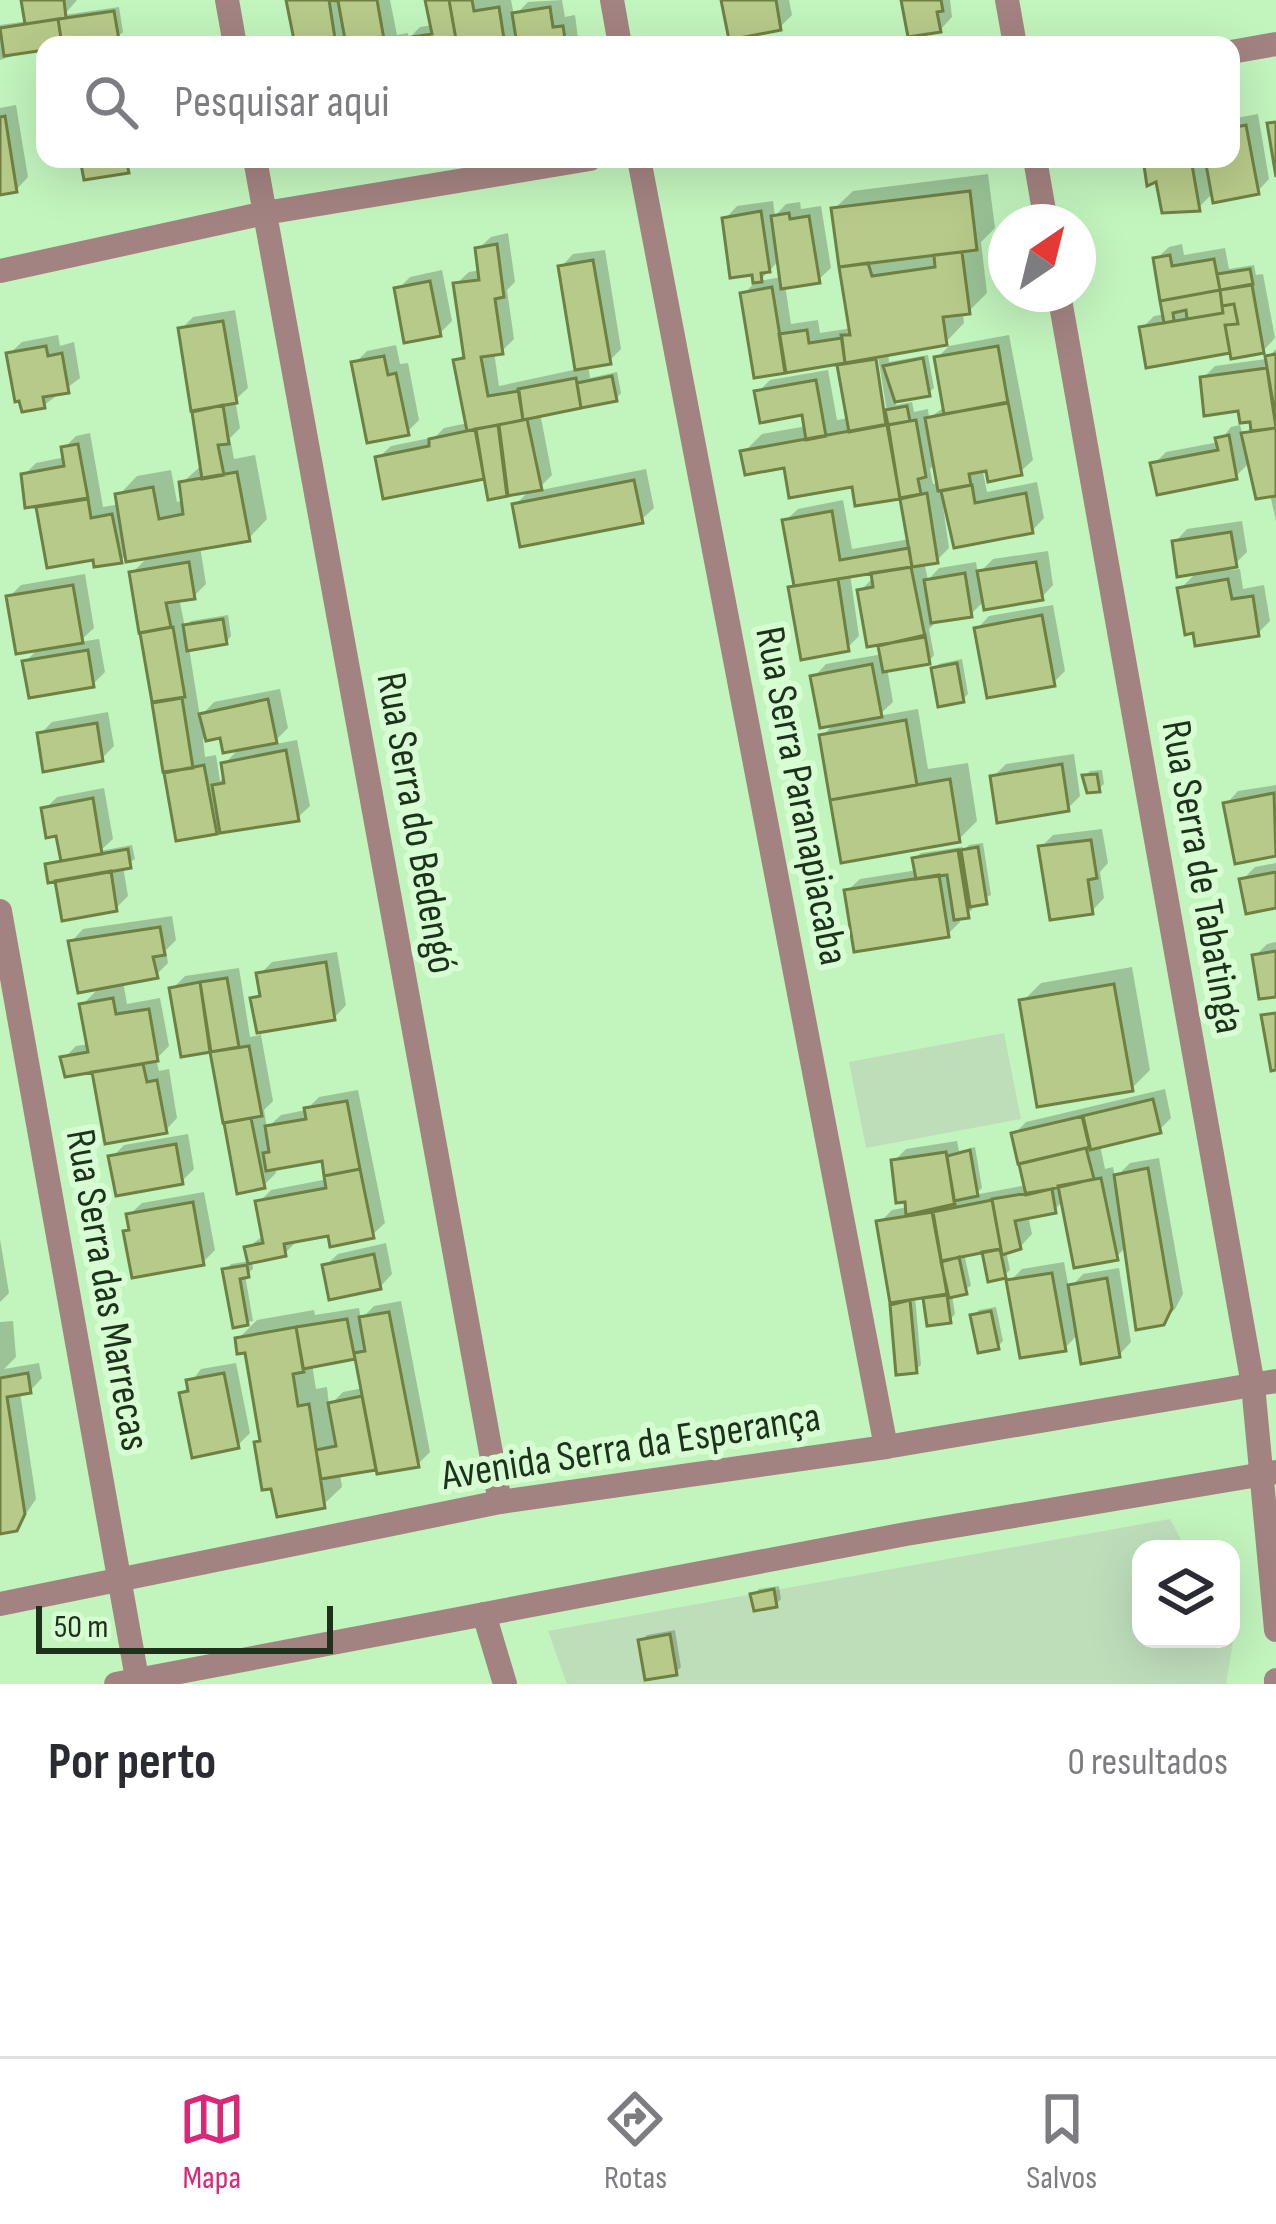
<!DOCTYPE html>
<html lang="pt">
<head>
<meta charset="utf-8">
<style>
	body { margin:0; font-family:"Sofia Sans Condensed",sans-serif; background:#f7f7f7; color:#2b2b33 }
	.controls { position:absolute; right:36px; bottom:36px; display:grid; overflow:hidden; border-radius:24px; box-shadow:0 12px 48px #0002 }
	.controls button { width:108px; height:108px; display:grid; place-items:center; padding:0; border:0; border-bottom:3px solid #e1e1e2; background:#fff; color:#2b2b33; font:60px sans-serif }
	.compass { position:absolute; left:988px; top:204px; width:108px; height:108px; border-radius:50%; background:#fff; box-shadow:0 12px 48px #0002; rotate:35deg }
	.scale { position:absolute; left:36px; bottom:30px; width:297px; box-sizing:border-box; padding-left:12px; border:6px solid #1e311c; border-top:0; font-size:33px; line-height:42px; white-space:nowrap; color:#1e311c; -webkit-text-stroke:9px #d6fed2; paint-order:stroke }
	.list { margin:0; padding:0; list-style:none }
	h2 { display:flex; justify-content:space-between; align-items:center; height:156px; margin:0; padding:0 48px; font-size:51px }
	h2 small { font-size:39px; font-weight:400; color:#7c7c81 }
	.icon { flex:none; width:66px; height:66px; fill:none; stroke:currentColor; stroke-width:2; stroke-linecap:round; stroke-linejoin:round }
	.map { position:relative; flex:none; width:1276px; height:1684px; overflow:hidden }
	.search { position:absolute; background:#fff; box-shadow:0 12px 48px #0002; left:36px; right:36px; top:36px; height:132px; display:flex; align-items:center; gap:30px; box-sizing:border-box; padding:0 42px; border-radius:24px; color:#7c7c81; font-size:45px }
	.sheet { height:372px; background:#fff }
	nav { display:flex; justify-content:space-around; align-items:center; box-sizing:border-box; height:168px; border-top:3px solid #e1e1e2; background:#fff; font-size:33px; color:#7c7c81 }
	nav a { display:grid; justify-items:center; gap:6px }
	nav .on { color:#db2777 }
	.map>svg:first-child { display:block }
	.green { fill:#bedeba }
	.shadow { fill:#0003; fill-rule:evenodd }
	.building { fill:#b6ca89; stroke:#6e8042; stroke-width:3 }
	.lines { fill:none; stroke-linecap:round; stroke-linejoin:round }
	.minor { stroke:#a38381; stroke-width:24 }
	.tertiary { stroke:#a38381; stroke-width:24 }
	.labels { text-anchor:middle; dominant-baseline:central; stroke-width:12; stroke-linejoin:round; paint-order:stroke }
	.street-label { font-size:42px; fill:#1e311c; stroke:#d6fed2 }
</style>
</head>
<body>
<div class="map">
<svg width="1276" height="1684" viewBox="0 0 1276 1684">
	<rect width="100%" height="100%" fill="#c2f4bd"/>
	<!-- green -->
	<path class="green" d="M1004 1033 1021 1119 866 1148 849 1062Z
		M1170 1519 1186 1549H1141V1639H1231V1632L1234 1636 1226 1684H567L548 1631Z"/>
	<!-- shadow -->
	<path class="shadow" d="M24 0H77L64 15 119 7 123 32 117 37 45 45 0 60V25L28 21Z
		M289 0H390L397 35 408 33 409 38 420 27 433 25 429 0H511L514 16 528 2 562 0 565 17 575 15 579 45H349L348 41 344 45H298Z
		M724 0H789L792 15 780 27Z
		M904 0H950L952 17 940 30Z
		M16 105 28 177 16 190 0 192V108Z
		M1258 114 1269 179 1257 192H1214L1198 208 1146 159H1231V119Z
		M988 174 995 228 981 242 987 293 969 311 963 312 964 323 946 342 888 352 889 362 928 355 934 388 928 393 896 399V405L912 402 914 412 928 409 929 418 946 406 937 358 949 346 1009 335 1033 460 1020 472 988 467 982 468 983 472 987 492 1037 482 1044 518 1032 531 943 506 949 548 937 560 924 562 928 580 939 568 976 562 978 574 993 559 1048 551 1053 585 1041 598 985 600 971 614 936 622 929 629 934 655 929 661 887 668 893 702 878 716 918 709 928 769 968 763 977 821 959 839 822 736 836 722 814 677 826 664 883 654 881 647 887 641 860 591 872 579 873 570 850 574 859 636 847 648 791 588 797 583 785 521 798 509 843 500 852 549 910 539 902 492 899 496 744 452 762 434 807 426 804 411 758 392 770 380 828 370 837 420 849 418 839 361 756 375 744 294 756 281 725 219 737 206 773 201 775 216 786 204 800 202 801 209 821 206 831 268 818 280 785 285 791 324 818 320 820 333 852 328 834 209 853 191ZM780 259 782 277 759 281 773 267ZM876 344 887 412H881L870 345ZM938 461 942 482 933 484 930 469Z
		M508 233 515 282 507 290 514 339 502 351 494 352 499 386 578 369 561 267 573 254 605 250 621 349 609 361 588 364 590 378 617 372 621 393 616 399 540 413 552 475 536 491 646 469 654 508 641 520 515 505 531 489 486 472 482 476 378 458 391 446 435 437 444 428 468 423 457 361 466 351 456 284 469 272 481 270 478 249 491 237Z
		M1182 244 1184 255 1225 248 1229 269 1254 265 1256 275 1263 274 1275 338 1263 351 1233 350 1142 328 1154 316 1166 314 1156 259 1169 247Z
		M442 270 452 321 440 333 398 289 410 277Z
		M235 310 248 388 235 400 240 428 230 438 234 459 255 455 267 519 249 538 200 546 206 584 194 596 179 598 185 627 191 621 228 615 231 636 226 642 189 648 200 717 214 702 280 689 288 728 271 745 297 740 310 806 297 818 222 825 215 831 179 837 132 573 150 555 128 553 121 560 95 556 49 564 38 503 24 475 36 463 66 457 64 448 76 436 90 433 103 507 120 504 119 495 137 476 171 470 177 502 185 500 182 483 203 464 181 329 193 317ZM223 734 241 747 224 764 226 775 220 781 216 755 205 757 203 739Z
		M58 335 60 346 74 342 80 378 43 406 22 398 9 354 22 342Z
		M396 345 400 364 408 363 419 420 407 432 355 363 367 351Z
		M1276 349V407L1270 408 1276 438V521L1270 494 1251 461 1236 476 1154 464 1166 452 1219 442 1231 427 1240 425 1243 436 1253 425 1241 408 1203 378 1215 366 1266 359Z
		M1242 521 1247 552 1229 570 1240 569 1243 589 1264 585 1270 621 1258 633 1180 589 1199 570 1175 542 1187 529Z
		M85 574 94 628 79 642 99 639 105 672 93 684 25 662 40 647 9 597 21 585Z
		M1053 605 1065 671 1053 683 977 629 989 616Z
		M962 659 968 694 963 699 934 669 939 664Z
		M108 712 114 746 102 758 40 734 52 722Z
		M1074 754 1080 796 1068 808 993 777 1006 764Z
		M1102 770 1104 784 1098 789 1085 776 1090 771Z
		M1276 785V853L1237 861 1226 804 1238 791Z
		M104 788 113 839 100 851 132 845 135 859 123 866 128 896 116 908 58 878 48 865 64 858 59 833 45 809 57 797Z
		M1102 829 1108 863 1100 872 1104 898 1092 911 1041 847 1053 835Z
		M983 843 991 895 972 904V910L959 916 960 922 948 934 847 891 860 879 918 870 915 858 921 853 963 847V851L969 845Z
		M1276 863V905L1242 880 1255 867Z
		M172 916 176 940 166 950 168 963 156 975 123 981 127 1004 160 998 169 1046 156 1059 159 1071 169 1069 177 1118 165 1131 94 1069 64 1058 76 1046 89 1044 82 1005 101 986 71 942 83 929Z
		M1276 942V994L1255 956 1267 944Z
		M337 952 346 1005 334 1018 260 1030 273 1101 264 1110 267 1128 281 1115 306 1110 319 1097 358 1090 385 1223 372 1235 330 1233 297 1241 285 1253 252 1260 253 1269 245 1275 253 1321 236 1324 226 1270 231 1264 250 1261 247 1248 264 1235 259 1202 271 1190 328 1179 324 1157 275 1166 276 1173 264 1185 239 1190 213 1049 172 989 185 976 239 968 250 1037 260 1035 254 999 262 990 260 974 272 962Z
		M1132 967 1150 1070 1131 1089 1022 1002 1041 983Z
		M1165 1089 1171 1118 1159 1130 1100 1145 1105 1169 1113 1167 1115 1178 1130 1163 1159 1158 1183 1294 1175 1309 1162 1322 1127 1246 1116 1257 1064 1200 1054 1210 1028 1215 1032 1234 1020 1247 1006 1251 1010 1270 1004 1275 984 1249 964 1253 971 1286 952 1295 955 1314 950 1320 930 1323 925 1295 915 1296 921 1365 915 1370 893 1306 901 1299 880 1222 892 1210 908 1207 894 1161 906 1149 957 1141 959 1151 975 1147 982 1188 974 1195 1027 1185 1014 1134 1026 1122Z
		M188 1134 194 1169 182 1181 112 1157 124 1145Z
		M204 1192 215 1250 203 1262 127 1232 131 1227 129 1215 142 1203Z
		M0 1239 9 1293 0 1302Z
		M386 1243 392 1274 380 1287 325 1266 338 1254Z
		M1064 1262 1069 1289 1083 1274 1119 1268 1131 1342 1119 1355 1079 1333 1065 1348 1009 1282 1022 1269Z
		M401 1301 430 1452 418 1464 340 1474 342 1487 323 1505 258 1443 262 1439 247 1349 238 1339 257 1320 314 1310 315 1315 359 1308 361 1319 374 1306ZM357 1356 363 1388 343 1392 329 1406 327 1387 316 1389 312 1364Z
		M996 1307 1003 1341 998 1346 973 1316 979 1310Z
		M13 1321 16 1357 4 1369 39 1363 42 1378 30 1391 20 1392 36 1499 16 1528 0 1519V1322Z
		M236 1363 250 1433 237 1446 182 1394 201 1369Z
		M779 1586 781 1599 776 1604 754 1595 759 1589Z
		M675 1630 681 1667 676 1672 641 1641 647 1635Z"/>
	<!-- building -->
	<path class="building" d="M21 0H64L66 18 25 24Z
		M286 0H329L336 45H295Z
		M328 0H377L385 45H346L338 1Z
		M425 0H449L457 45H406L405 38 432 34Z
		M449 0H472L474 11 499 7 505 45H457Z
		M721 0H776L781 30 729 40Z
		M901 0H941L943 11 937 12 941 32 908 37Z
		M550 7 553 27 563 26 566 45H517L512 13Z
		M114 11 119 40 62 45 58 19Z
		M58 19 62 45H45V50L4 56 0 28Z
		M5 116 17 192 0 195V117Z
		M1276 122V177L1267 123Z
		M1246 125 1259 194 1213 203 1205 159H1231V128Z
		M80 159H126L129 173 84 180Z
		M1143 159H1191L1200 211 1162 213 1156 182 1147 186Z
		M970 191 977 250 839 267 831 208Z
		M761 211 770 272 761 273 762 282 753 283 752 275 730 278 722 218Z
		M789 213 790 219 809 216 820 283 781 289 771 216Z
		M497 244 504 297 495 299 503 354 481 357 488 396 519 391 523 420 467 431 453 360 464 358 453 283 479 280 475 248Z
		M962 252 970 314 943 317 947 345 845 363 841 335H850L839 267 868 263 872 276 935 267 934 255Z
		M1170 255 1172 266 1214 259 1220 290 1160 301 1153 258Z
		M593 260 611 364 575 370 558 266Z
		M1250 269 1253 284 1220 290 1217 274Z
		M430 281 441 336 404 343 394 288Z
		M1252 285 1264 353 1231 359 1225 325 1238 324 1234 304 1222 306 1220 290Z
		M772 287 786 373 754 378 740 293Z
		M1220 290 1223 313 1187 319 1186 310 1173 313 1174 321 1164 323 1160 301Z
		M1234 304 1238 324 1225 325 1230 353 1146 368 1139 327 1223 313 1222 306Z
		M223 321 237 403 191 411 178 328Z
		M807 330 809 343 842 338 845 363 785 373 779 334Z
		M46 346 48 356 62 353 69 393 43 397 45 408 22 412 19 401 15 402 6 353Z
		M998 346 1008 403 944 414 934 357Z
		M1276 354V420L1265 356Z
		M384 356 388 375 396 373 409 435 367 443 351 362Z
		M923 358 930 396 895 402 883 366Z
		M876 359 886 425 849 432 837 365Z
		M1267 368 1276 428 1251 431 1250 422 1240 423 1238 411 1204 416 1200 377Z
		M612 376 617 401 581 408 577 383Z
		M576 378 581 408 523 420 518 389Z
		M816 380 826 436 806 440 802 415 760 423 754 391Z
		M1008 402 1022 475 988 482 986 471 969 474 971 485 938 491 925 418Z
		M223 405 229 444 218 445 224 475 202 479 192 412Z
		M907 406 910 421 888 425 885 410Z
		M527 419 542 490 507 496 498 425Z
		M916 420 926 477 918 479 921 494 900 498 887 425Z
		M888 424 900 499 855 506 852 487 789 498 784 468 745 475 740 451Z
		M499 425 508 496 488 500 475 429Z
		M1276 428V496L1256 499 1241 433Z
		M476 429 484 479 383 499 375 457 429 446V439Z
		M1229 435 1237 479 1157 495 1150 463 1218 450 1215 438Z
		M78 444 88 498 25 508 21 474 64 466 61 447Z
		M237 472 250 541 126 562 115 494 153 487 159 519 183 514 179 482Z
		M634 480 643 523 520 547 512 504Z
		M972 485 975 503 1026 493 1033 533 954 548 941 491Z
		M927 493 938 563 912 567 900 499Z
		M88 499 91 518 112 514 122 563 94 567 93 560 47 568 36 507Z
		M832 511 840 560 909 548 912 567 794 586 782 520Z
		M1231 532 1237 567 1177 577 1172 541Z
		M189 562 195 599 166 603 171 627 139 633 129 572Z
		M1036 562 1043 600 984 610 977 571Z
		M911 567 925 637 867 647 857 590 873 587 871 573Z
		M965 573 972 617 931 623 924 580Z
		M838 579 849 651 801 660 788 587Z
		M1228 579 1232 599 1253 596 1259 636 1195 646 1193 633 1185 635 1177 588Z
		M73 585 83 643 16 654 6 596Z
		M1042 615 1055 686 987 698 974 628Z
		M223 619 227 644 187 651 183 625Z
		M173 627 185 697 152 702 140 633Z
		M925 635 930 664 883 672 878 646Z
		M88 650 94 687 29 698 22 661Z
		M957 663 964 702 938 707 931 668Z
		M872 664 882 717 820 728 810 676Z
		M182 698 193 768 163 772 152 703Z
		M268 699 277 743 223 753 220 738 206 741 199 714Z
		M906 720 917 785 830 800 819 735Z
		M97 723 103 761 43 772 37 733Z
		M286 750 299 821 220 833 212 785 224 783 221 763Z
		M1062 764 1069 811 997 823 990 776Z
		M204 765 217 834 176 841 164 773Z
		M1097 774 1100 792 1087 793 1082 775Z
		M950 779 960 842 841 863 830 800Z
		M1274 793 1276 856 1235 864 1223 803Z
		M93 798 102 854 61 861 56 836 46 838 41 808Z
		M1091 840 1097 878 1088 880 1093 914 1050 920 1038 846Z
		M978 847 987 904 970 907 961 850Z
		M128 849 131 868 48 883 45 864Z
		M958 850 969 918 954 920 947 875 916 879 912 858Z
		M111 871 117 911 62 921 55 881Z
		M1276 872V908L1246 914 1239 879Z
		M939 875 949 937 854 952 844 890Z
		M160 927 165 955 153 957 158 978 78 993 68 941Z
		M1276 951V997L1259 999 1252 955Z
		M326 962 335 1020 257 1033 250 998 260 996 256 973Z
		M227 978 239 1047 210 1052 200 982Z
		M200 982 211 1052 181 1057 169 988Z
		M1114 984 1133 1091 1037 1107 1019 1000Z
		M113 998 116 1014 149 1009 158 1061 65 1077 60 1057 88 1052 79 1004Z
		M1276 1013V1070L1271 1071 1261 1015Z
		M249 1046 262 1116 223 1123 210 1052Z
		M143 1064 147 1082 157 1080 167 1133 105 1144 92 1072Z
		M1153 1099 1161 1133 1090 1150 1082 1116Z
		M347 1101 360 1169 324 1176 322 1161 266 1171 263 1153 269 1152 265 1126 306 1119 304 1108Z
		M1083 1116 1090 1147 1018 1164 1011 1133Z
		M251 1118 265 1188 237 1194 224 1123Z
		M176 1144 183 1184 116 1196 108 1156Z
		M1086 1148 1094 1179 1026 1195 1019 1164Z
		M970 1150 978 1196 954 1201 947 1156Z
		M946 1152 955 1204 906 1215 905 1202 896 1203 891 1160Z
		M1148 1168 1172 1308 1164 1325 1136 1330 1114 1175Z
		M360 1169 374 1238 330 1247 328 1236 284 1244 286 1256 248 1264 244 1247 263 1243 255 1201 326 1188 324 1176Z
		M1101 1178 1118 1260 1074 1268 1058 1186Z
		M1052 1189 1056 1213 1015 1221 1021 1249 1002 1255 992 1199Z
		M992 1200 1001 1249 941 1261 932 1212Z
		M193 1202 204 1265 132 1278 123 1231 129 1230 126 1214Z
		M933 1212 947 1294 890 1303 876 1221Z
		M1000 1249 1006 1278 988 1282 982 1252Z
		M374 1254 381 1289 329 1300 322 1265Z
		M959 1257 967 1294 949 1298 941 1262Z
		M247 1265 249 1277 240 1279 248 1325 233 1328 222 1269Z
		M1052 1273 1066 1351 1020 1358 1006 1280Z
		M1107 1278 1120 1357 1081 1364 1068 1285Z
		M947 1295 951 1323 927 1326 923 1298Z
		M910 1300 917 1373 896 1375 890 1305Z
		M991 1311 999 1349 978 1353 970 1315Z
		M389 1312 419 1467 377 1474 354 1353 365 1351 359 1317Z
		M347 1319 355 1359 303 1369 296 1327Z
		M296 1327 304 1372 293 1374 298 1406 309 1404 325 1508 277 1517 271 1489 262 1490 254 1442 260 1441 245 1353 237 1354 235 1338Z
		M28 1373 31 1393 7 1397 25 1514 17 1531 0 1534V1378Z
		M224 1373 239 1448 192 1458 179 1393 188 1391 186 1380Z
		M362 1396 376 1470 321 1479 316 1450 336 1446 328 1403Z
		M774 1589 777 1607 754 1611 750 1594Z
		M670 1634 677 1675 645 1680 638 1640Z"/>
	<g class="lines">
		<!-- minor -->
		<path class="minor" d="M227 0 235 45
			M612 0 620 45
			M1007 0 1015 45
			M1231 52 1276 44
			M255 159 500 1502
			M639 159 886 1447
			M1035 159 1046 222
			M0 271 265 213 590 159
			M1059 294 1253 1385 1276 1630
			M0 911 138 1684
			M484 1614 505 1684
			M1276 1684V1680"/>
		<!-- tertiary -->
		<path class="tertiary" d="M0 1604 500 1502 886 1447 1276 1381
			M116 1684 906 1534 1276 1472"/>
	</g>
	<g class="labels">
		<!-- street labels -->
		<g class="street-label">
			<text transform="translate(801 796) rotate(79)">Rua Serra Paranapiacaba</text>
			<text transform="translate(416 823) rotate(80)">Rua Serra do Bedengó</text>
			<text transform="translate(1202 877) rotate(80)">Rua Serra de Tabatinga</text>
			<text transform="translate(107 1290) rotate(80)">Rua Serra das Marrecas</text>
			<text transform="translate(631 1447) rotate(-9)">Avenida Serra da Esperança</text>
		</g>
	</g>
</svg>
<div class="controls">
<button><svg class="icon" aria-label="layers" viewBox="0 0 24 24"><path d="M12 4l9 5-9 5-9-5zM3 14l9 5 9-5"/></svg></button>
</div>
<svg class="compass" viewBox="-18 -18 36 36"><path d="M0-13l5 13h-10z" fill="#e53935"/><path d="M0 13l5-13h-10z" fill="#7c7c81"/></svg>
<div class="scale">50 m</div>
<div class="search"><svg class="icon" aria-label="search" viewBox="0 0 24 24"><circle cx="10" cy="10" r="6"/><path d="M15 15l6 6"/></svg>Pesquisar aqui</div>
</div>
<section class="sheet">
<h2>Por perto<small>0 resultados</small></h2>
<ul class="list">
</ul>
</section>
<nav>
<a class="on"><svg class="icon" aria-label="map" viewBox="0 0 24 24"><path d="M3 6l6-2 6 2 6-2v14l-6 2-6-2-6 2zM9 4v14M15 6v14"/></svg>Mapa</a>
<a><svg class="icon" aria-label="directions" viewBox="0 0 24 24"><path d="M12 3l9 9-9 9-9-9zM9 14v-3h6M13 9l2 2-2 2"/></svg>Rotas</a>
<a><svg class="icon" aria-label="saved" viewBox="0 0 24 24"><path d="M7 4h10v16l-5-4-5 4z"/></svg>Salvos</a>
</nav>
</body>
</html>
